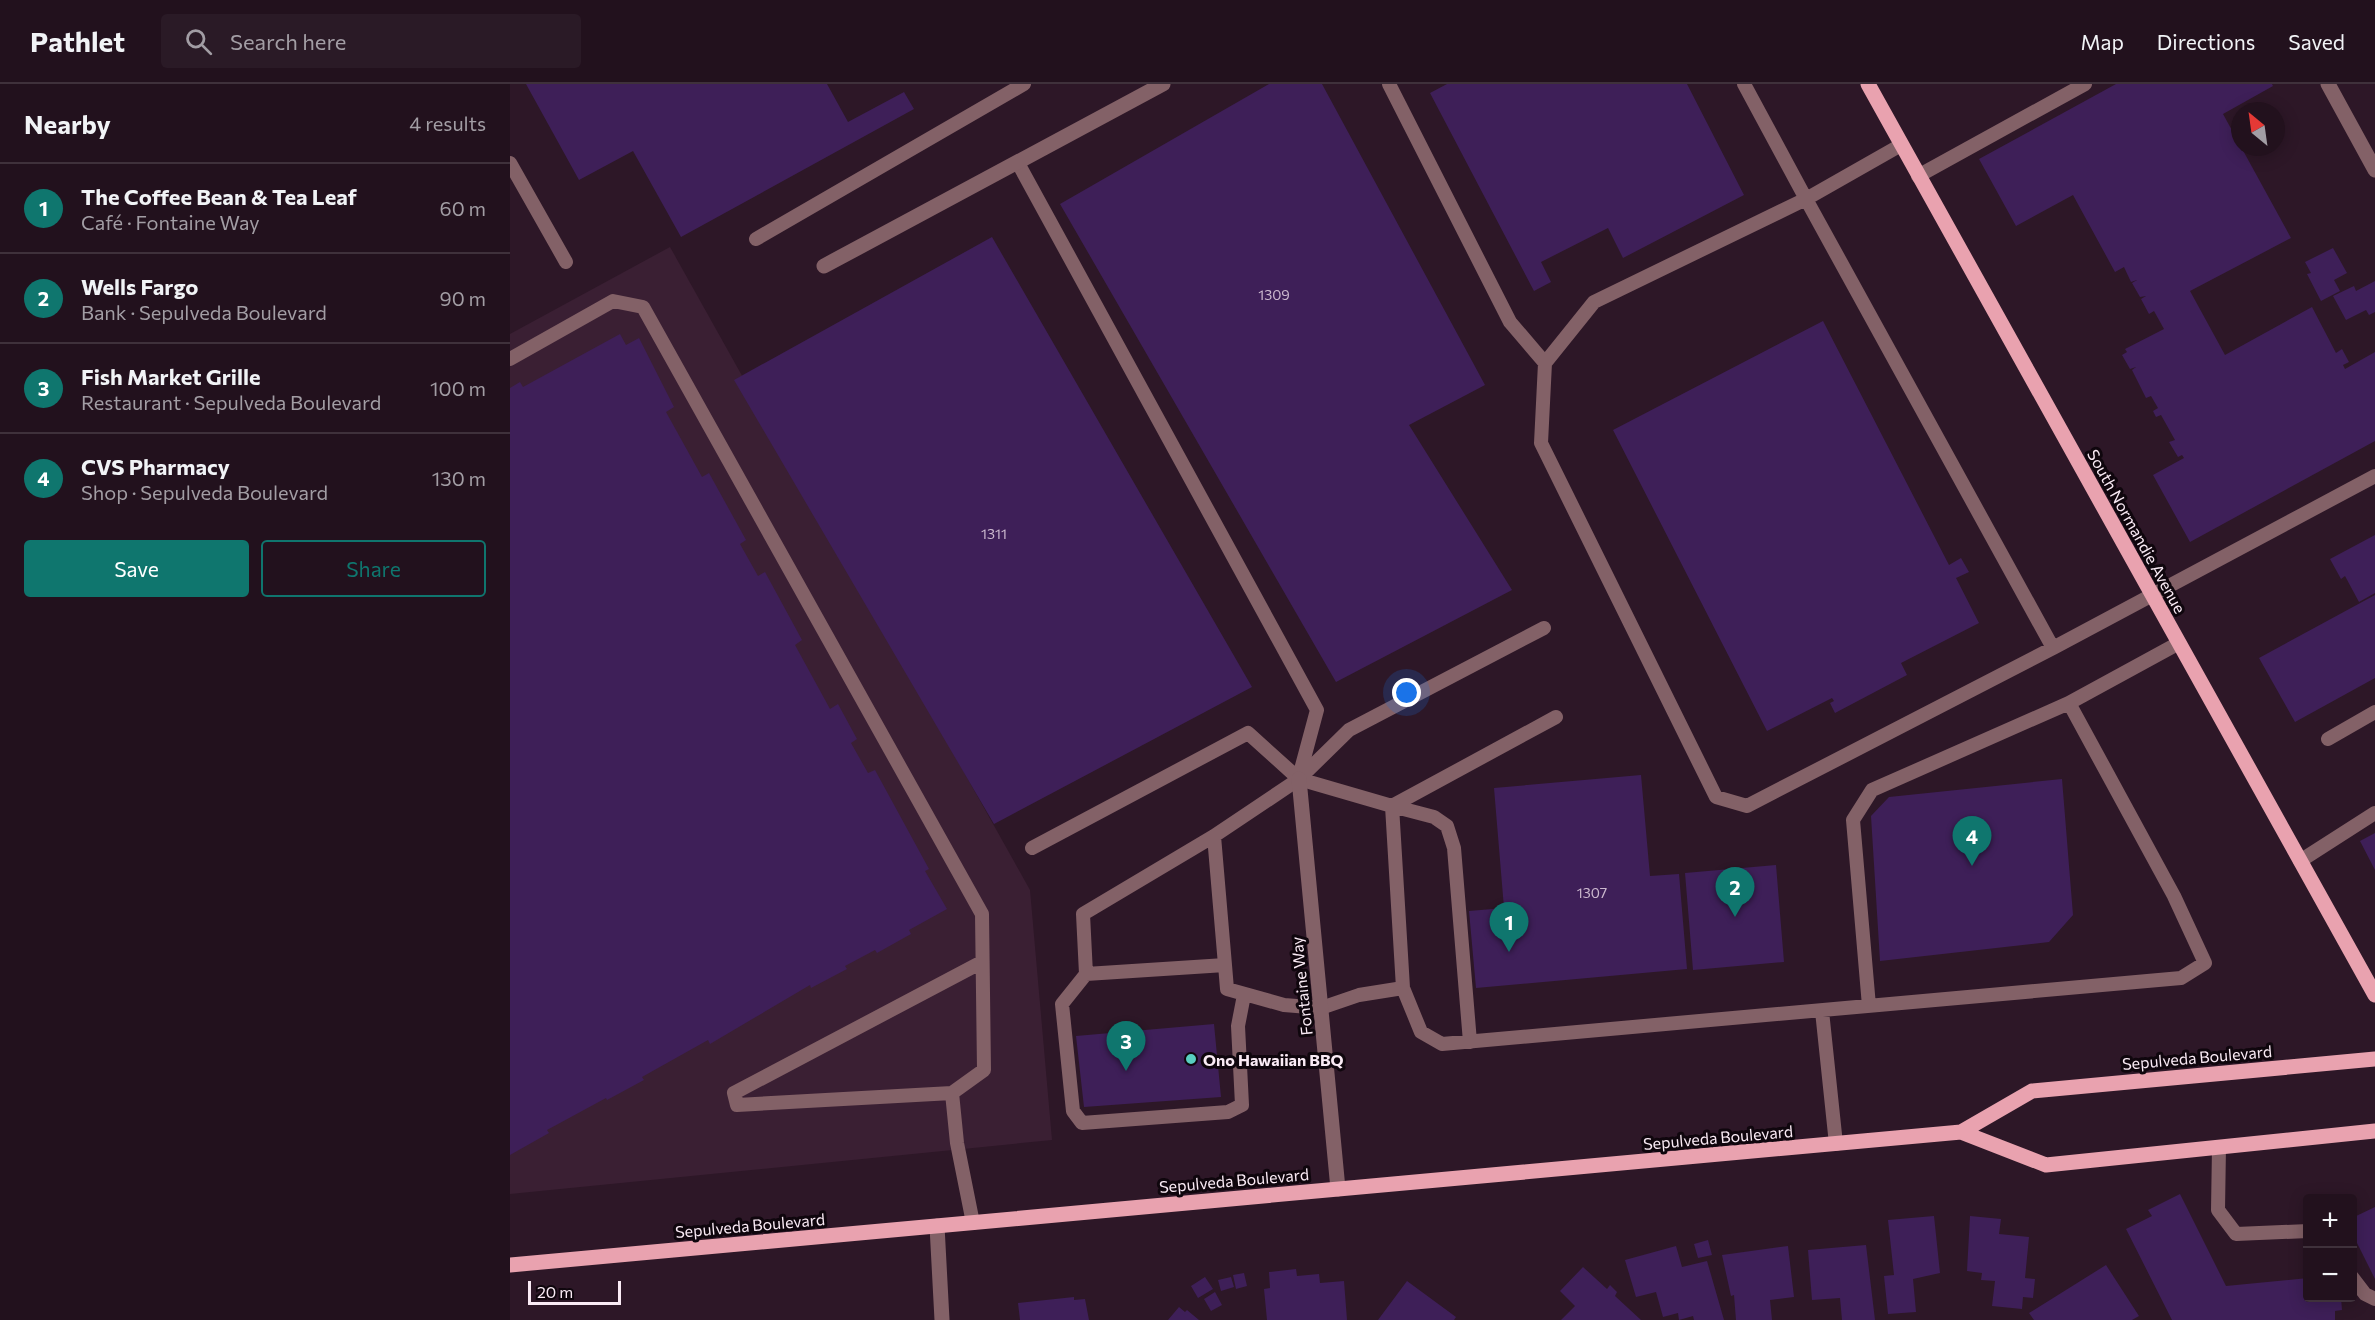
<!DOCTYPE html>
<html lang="en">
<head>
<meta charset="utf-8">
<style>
	body { margin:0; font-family:Commissioner,sans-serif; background:#2a1a26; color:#f1f3f6 }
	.controls { position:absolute; right:18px; bottom:18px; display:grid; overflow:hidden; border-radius:6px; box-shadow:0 3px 15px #0003 }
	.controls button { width:54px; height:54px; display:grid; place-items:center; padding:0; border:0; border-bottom:2px solid #3f313b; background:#22111d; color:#f1f3f6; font:30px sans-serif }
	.compass { position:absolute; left:1721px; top:18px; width:54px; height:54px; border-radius:50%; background:#22111d; box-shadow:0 3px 15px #0003; rotate:331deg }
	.scale { position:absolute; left:18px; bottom:15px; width:93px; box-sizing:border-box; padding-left:6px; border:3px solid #faebf5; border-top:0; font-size:16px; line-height:21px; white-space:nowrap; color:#faebf5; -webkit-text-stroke:4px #0f060d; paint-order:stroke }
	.you { position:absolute; left:897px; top:609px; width:21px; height:21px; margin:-15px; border:4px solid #fff; border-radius:50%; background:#1a73e8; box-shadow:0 0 0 9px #1a73e833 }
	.badge { display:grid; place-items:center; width:39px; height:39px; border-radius:50%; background:#0f766e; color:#fff; font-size:20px; font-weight:700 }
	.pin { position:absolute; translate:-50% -50px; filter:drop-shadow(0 2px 3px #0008) }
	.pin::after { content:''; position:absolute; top:32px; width:21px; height:18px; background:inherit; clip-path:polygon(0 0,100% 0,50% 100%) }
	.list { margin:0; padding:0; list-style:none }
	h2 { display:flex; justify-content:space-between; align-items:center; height:78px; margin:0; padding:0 24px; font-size:26px }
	h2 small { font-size:20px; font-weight:400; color:#a29da4 }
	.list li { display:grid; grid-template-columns:39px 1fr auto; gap:18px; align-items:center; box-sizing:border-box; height:90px; padding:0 24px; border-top:2px solid #3f313b }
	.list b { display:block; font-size:22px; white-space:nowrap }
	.list p { margin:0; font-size:20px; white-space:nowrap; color:#a29da4 }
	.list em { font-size:20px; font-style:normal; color:#a29da4 }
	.actions { display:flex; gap:12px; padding:18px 24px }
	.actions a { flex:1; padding:14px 0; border:2px solid #0f766e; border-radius:6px; text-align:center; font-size:21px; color:#0f766e }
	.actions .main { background:#0f766e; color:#fff }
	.icon { flex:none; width:33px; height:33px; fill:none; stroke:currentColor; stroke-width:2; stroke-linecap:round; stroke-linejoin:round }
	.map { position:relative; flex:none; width:1865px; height:1236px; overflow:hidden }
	header { display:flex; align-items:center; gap:36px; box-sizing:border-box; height:84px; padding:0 30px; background:#22111d; border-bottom:2px solid #3f313b }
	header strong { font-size:28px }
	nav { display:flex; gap:33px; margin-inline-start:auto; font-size:21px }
	.search { width:420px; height:54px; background:#2a1a26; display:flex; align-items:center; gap:15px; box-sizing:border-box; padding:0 21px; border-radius:6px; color:#a29da4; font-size:22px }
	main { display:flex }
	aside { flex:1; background:#22111d }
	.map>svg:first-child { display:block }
	.built { fill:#3a1f33 }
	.building { fill:#3e1f58 }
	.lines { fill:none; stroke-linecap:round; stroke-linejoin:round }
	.service { stroke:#836167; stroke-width:14 }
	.minor { stroke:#836167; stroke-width:15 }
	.primary { stroke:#e9a2af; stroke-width:15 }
	.poi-dot { fill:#58cec0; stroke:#0f060d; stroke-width:2 }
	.labels { text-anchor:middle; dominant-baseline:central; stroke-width:6; stroke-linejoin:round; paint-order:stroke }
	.number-label { font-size:14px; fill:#cbb8ce }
	.street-label { font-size:16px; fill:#faebf5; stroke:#0f060d }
	.poi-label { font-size:16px; font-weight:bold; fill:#faebf5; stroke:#0f060d; text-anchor:start }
</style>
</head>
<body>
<header>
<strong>Pathlet</strong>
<div class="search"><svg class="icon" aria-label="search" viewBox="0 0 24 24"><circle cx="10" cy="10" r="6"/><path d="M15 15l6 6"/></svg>Search here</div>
<nav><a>Map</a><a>Directions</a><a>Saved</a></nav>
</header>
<main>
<aside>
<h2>Nearby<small>4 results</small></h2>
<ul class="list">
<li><span class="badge">1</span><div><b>The Coffee Bean &amp; Tea Leaf</b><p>Café · Fontaine Way</p></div><em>60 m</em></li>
<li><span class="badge">2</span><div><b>Wells Fargo</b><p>Bank · Sepulveda Boulevard</p></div><em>90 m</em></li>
<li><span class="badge">3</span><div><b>Fish Market Grille</b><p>Restaurant · Sepulveda Boulevard</p></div><em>100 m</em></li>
<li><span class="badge">4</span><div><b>CVS Pharmacy</b><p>Shop · Sepulveda Boulevard</p></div><em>130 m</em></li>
</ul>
<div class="actions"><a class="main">Save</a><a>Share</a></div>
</aside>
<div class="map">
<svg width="1865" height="1236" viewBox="0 0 1865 1236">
	<rect width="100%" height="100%" fill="#2d1727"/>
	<!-- built -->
	<path class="built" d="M160 163 520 806 542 1056 0 1110V250Z"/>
	<!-- building -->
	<path class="building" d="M16 0H317L338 38 394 8 404 25 171 153 123 67 69 96Z
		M759 0H812L975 301 899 341 1002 506 826 598 550 120Z
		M937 0H1177L1234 111 1113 174 1098 144 1031 178 1041 198 1024 207 920 9Z
		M1606 0H1762L1763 2 1713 30 1781 154 1680 207 1715 271 1802 223 1826 269 1832 265 1839 278 1833 281 1835 285 1865 268V357L1680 458 1643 391 1674 374 1672 371 1668 373 1659 358 1665 356 1651 331 1646 333 1643 327 1648 324 1641 312 1636 314 1622 286 1626 283 1620 285 1612 271 1617 268 1615 265 1654 245 1644 227 1639 230 1631 215 1636 212 1630 213 1622 199 1627 196 1621 198 1614 183 1605 188 1563 111 1506 142 1469 75Z
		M482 153 742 603 484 740 224 296Z
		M1823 164 1837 189 1824 196 1830 207 1811 217 1797 190 1801 189 1795 178Z
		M1865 197V228L1859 231 1856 226 1836 236 1823 212 1844 202 1846 207Z
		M1313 237 1439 481 1451 474 1459 488 1446 494 1469 539 1391 579 1397 591 1325 629 1320 619 1324 617 1322 614 1257 647 1103 346Z
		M110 250 116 261 129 254 164 323 156 328 192 393 199 389 236 456 230 460 248 492 255 488 292 556 285 561 320 625 328 620 347 655 341 659 358 689 365 686 419 785 415 787 437 825 399 846 401 850 367 869 365 866 335 882 337 885 301 904 300 901 200 960 198 956 132 993 134 996 97 1016 96 1014 37 1046 39 1049 0 1071V304L10 298 13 303Z
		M1865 451V509L1849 518 1835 492 1831 495 1820 475Z
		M1865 511V594L1785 638 1749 574Z
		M1131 691 1140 792 1169 790 1177 885 966 904 959 827 994 824 984 704Z
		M1552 695 1563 831 1539 858 1370 877 1361 732 1379 713Z
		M1865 749V786L1850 757Z
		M1266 781 1274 878 1183 886 1175 789Z
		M704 940 711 1013 574 1023 566 952Z
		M1670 1110 1716 1202 1798 1194V1214H1831L1832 1226 1825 1227V1236H1662L1616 1145 1642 1132 1638 1126Z
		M1865 1123V1195L1842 1149V1134Z
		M1424 1132 1430 1189 1403 1195 1406 1228 1378 1230 1374 1192 1384 1191 1378 1136Z
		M1460 1132 1491 1135 1489 1150 1519 1153 1515 1194 1525 1195 1523 1214 1513 1213 1512 1225 1482 1222 1485 1197 1471 1196 1472 1189 1457 1187Z
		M1198 1156 1202 1171 1188 1174 1184 1160Z
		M1356 1161 1365 1236H1332L1330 1214 1302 1216 1298 1166Z
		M1166 1162 1172 1183 1197 1177 1214 1236H1184L1183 1232 1169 1236 1168 1229 1153 1233 1146 1208 1126 1213 1115 1176Z
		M1278 1162 1284 1213 1260 1216 1262 1236H1226L1224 1211 1221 1212 1212 1171Z
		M1596 1181 1629 1232 1622 1236H1524L1519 1229Z
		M1073 1183 1097 1205 1100 1201 1107 1208 1105 1212 1131 1236H1051L1065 1222 1050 1207Z
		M786 1185 787 1192 809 1190 810 1199 834 1197 837 1236H757L754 1205 760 1204 759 1188Z
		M734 1189 737 1202 726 1205 723 1191Z
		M695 1193 703 1205 688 1214 681 1202Z
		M721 1193 724 1203 711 1207 708 1196Z
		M897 1197 946 1233 944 1236H868Z
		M705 1208 712 1221 701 1227 694 1215Z
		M564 1213V1216L575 1215 579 1236H510L508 1219Z
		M669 1223 675 1228 677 1226 689 1236H658Z"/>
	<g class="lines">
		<!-- service -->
		<path class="service" d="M879 0 1000 238 1035 279
			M1234 0 1296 115 1391 61
			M0 79 56 178
			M508 79 807 626 789 693
			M1408 92 1575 0
			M246 155 514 0
			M0 275 103 217 133 223 472 830 474 986 442 1009 227 1021 224 1009 472 878
			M1034 544 839 646 789 695 704 752 573 830 576 890 715 881 717 905 774 921 811 924 849 911 893 904 911 948 932 960 1671 894 1695 879 1664 812 1559 619 1669 559
			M1543 564 1237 722 1206 713 1031 359 1035 279 1084 218 1296 115 1543 564 1865 392
			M1818 655 1865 628
			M882 722 924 733 937 742 944 764 960 958
			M882 722 1046 633
			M704 752 715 881
			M522 764 738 649 789 695 882 722 893 904
			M1790 777 1865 729
			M576 890 552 920 563 1027 572 1039 718 1028 732 1021 728 942 734 911
			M1359 922 1343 736 1362 706 1559 619
			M1312 927 1326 1060
			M442 1009 447 1059 463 1139
			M1709 1063 1708 1126 1726 1150 1798 1147
			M1842 1193 1855 1210 1865 1215"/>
		<!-- minor -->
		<path class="minor" d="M1818 0 1865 86
			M314 182 653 0
			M789 695 828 1105
			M427 1142 432 1236"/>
		<!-- primary -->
		<path class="primary" d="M1358 0 1865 911
			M1451 1048 1536 1081 1865 1047
			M0 1181 1451 1048 1522 1007 1865 975"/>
	</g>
	<!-- markers -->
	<circle class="poi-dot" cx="681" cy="975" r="6"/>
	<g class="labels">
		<!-- number labels -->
		<g class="number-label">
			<text x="764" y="210">1309</text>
			<text x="484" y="449">1311</text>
			<text x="1082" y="808">1307</text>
		</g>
		<!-- street labels -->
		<g class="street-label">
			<text transform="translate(1627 447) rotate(61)">South Normandie Avenue</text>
			<text transform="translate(791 902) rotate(-96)">Fontaine Way</text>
			<text transform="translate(1687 973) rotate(-5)">Sepulveda Boulevard</text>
			<text transform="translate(1208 1053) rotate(-5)">Sepulveda Boulevard</text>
			<text transform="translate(724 1096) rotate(-5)">Sepulveda Boulevard</text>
			<text transform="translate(240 1141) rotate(-5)">Sepulveda Boulevard</text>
		</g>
		<!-- poi labels -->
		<g class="poi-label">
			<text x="693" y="975">Ono Hawaiian BBQ</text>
		</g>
	</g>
</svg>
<div class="controls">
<button>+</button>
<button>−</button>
</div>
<svg class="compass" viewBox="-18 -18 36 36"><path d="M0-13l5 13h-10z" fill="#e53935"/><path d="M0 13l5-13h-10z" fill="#a29da4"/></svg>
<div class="scale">20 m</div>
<div class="you"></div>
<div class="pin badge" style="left:999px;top:868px">1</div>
<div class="pin badge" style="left:1225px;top:833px">2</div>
<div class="pin badge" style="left:616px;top:987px">3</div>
<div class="pin badge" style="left:1462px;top:782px">4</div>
</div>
</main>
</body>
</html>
